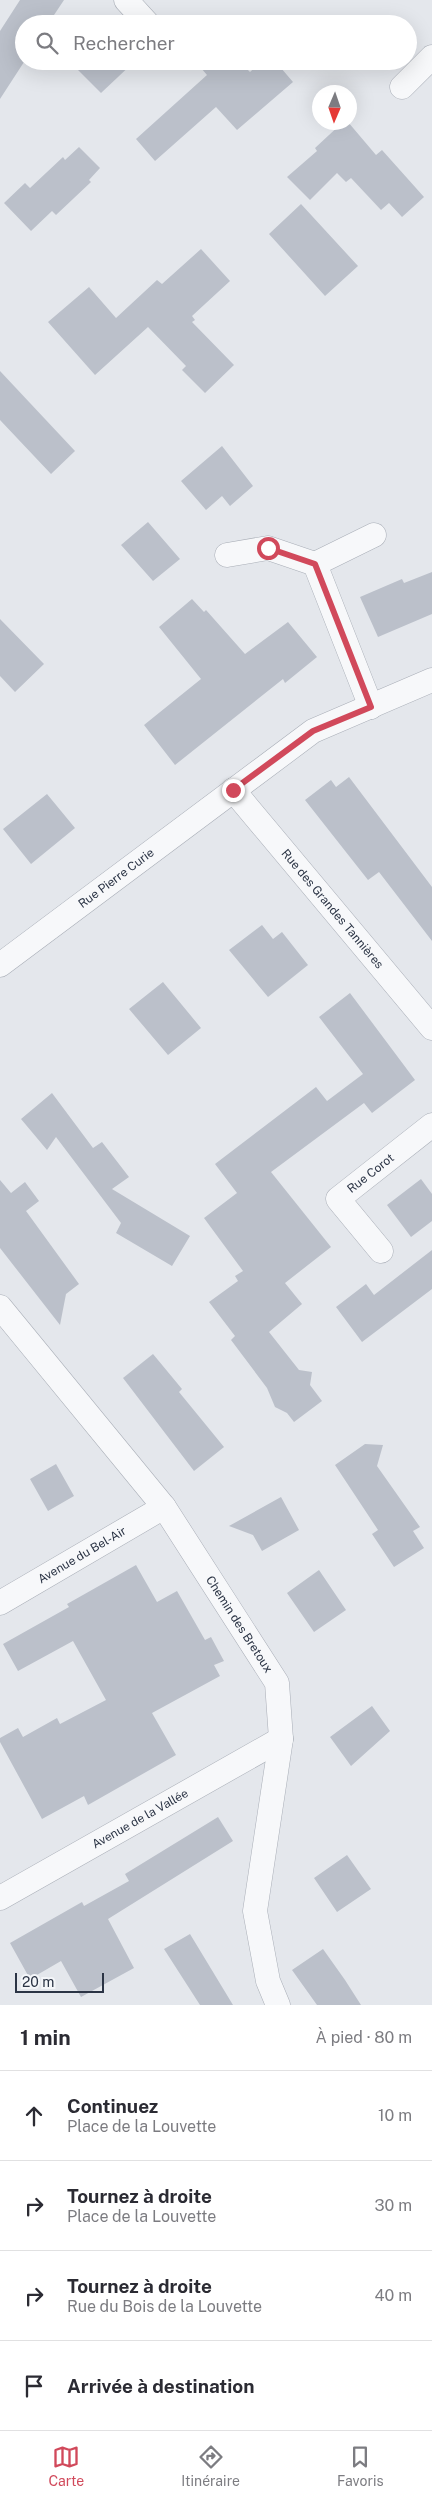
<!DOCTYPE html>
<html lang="fr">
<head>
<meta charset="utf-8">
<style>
	body { margin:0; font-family:"Public Sans",sans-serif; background:#f2f2f3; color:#2b2b33 }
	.compass { position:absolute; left:312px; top:85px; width:45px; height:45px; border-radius:50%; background:#fff; box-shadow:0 5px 20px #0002; rotate:182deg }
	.scale { position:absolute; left:15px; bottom:12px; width:89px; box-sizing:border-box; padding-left:5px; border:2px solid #2b3445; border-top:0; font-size:14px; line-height:18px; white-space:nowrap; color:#2b3445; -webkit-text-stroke:4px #f4f6f9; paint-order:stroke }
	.stop { position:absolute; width:15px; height:15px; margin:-11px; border:4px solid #d1495b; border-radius:50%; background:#fff }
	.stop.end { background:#d1495b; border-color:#fff; box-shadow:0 1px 5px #0008 }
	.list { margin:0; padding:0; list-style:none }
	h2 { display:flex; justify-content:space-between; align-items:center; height:65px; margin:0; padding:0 20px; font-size:21px }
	h2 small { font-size:16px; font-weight:400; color:#7c7c81 }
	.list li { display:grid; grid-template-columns:32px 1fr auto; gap:15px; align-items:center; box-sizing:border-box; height:90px; padding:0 20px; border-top:1px solid #e1e1e2 }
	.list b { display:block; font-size:19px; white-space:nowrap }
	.list p { margin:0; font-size:16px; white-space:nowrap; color:#7c7c81 }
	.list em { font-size:16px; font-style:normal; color:#7c7c81 }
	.icon { flex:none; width:28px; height:28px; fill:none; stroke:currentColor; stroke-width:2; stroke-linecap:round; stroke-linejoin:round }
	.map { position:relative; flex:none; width:432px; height:2005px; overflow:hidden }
	.search { position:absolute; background:#fff; box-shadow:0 5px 20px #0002; left:15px; right:15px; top:15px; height:55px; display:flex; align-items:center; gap:12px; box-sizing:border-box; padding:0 18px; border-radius:28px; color:#7c7c81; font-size:19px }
	.sheet { height:425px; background:#fff }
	nav { display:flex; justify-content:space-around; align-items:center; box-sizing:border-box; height:70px; border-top:1px solid #e1e1e2; background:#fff; font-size:14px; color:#7c7c81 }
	nav a { display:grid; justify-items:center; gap:2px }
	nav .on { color:#d1495b }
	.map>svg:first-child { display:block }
	.building { fill:#bbc0ca }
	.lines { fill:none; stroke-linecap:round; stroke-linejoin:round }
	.minor-casing { stroke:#a9aeb7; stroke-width:25 }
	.minor { stroke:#f7f8fa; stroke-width:24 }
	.route { stroke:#d1495b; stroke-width:6 }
	.labels { text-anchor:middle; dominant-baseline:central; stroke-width:4; stroke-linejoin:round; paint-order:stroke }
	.street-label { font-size:12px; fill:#2b3445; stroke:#f4f6f9 }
</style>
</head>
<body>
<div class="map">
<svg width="432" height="2005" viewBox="0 0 432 2005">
	<rect width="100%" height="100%" fill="#e4e7ec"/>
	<!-- building -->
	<path class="building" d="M20 0H64L48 24H24V62L0 99V31Z
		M69 61H135L101 93Z
		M195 61H239L250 72 262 61H275L293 82 237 130 216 107 155 161 136 139 207 75Z
		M343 122H348L376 155 382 150 424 197 402 217 389 203 381 210 351 178 346 182 337 173 310 200 287 177 317 151 315 148Z
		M79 147 100 168 89 180 91 182 56 215 52 211 31 231 4 203 25 183 30 188 63 157 65 160Z
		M301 204 358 266 325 296 269 234Z
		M201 249 230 281 192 316 195 320 192 322 234 365 205 393 182 370 186 366 148 327 95 375 48 322 89 287 116 318 157 280 162 284Z
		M0 371 75 451 51 474 0 420Z
		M222 446 253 486 230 506 222 496 206 510 181 481Z
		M148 522 180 559 153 581 121 545Z
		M432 572V614L378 637 360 597 402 579 404 583Z
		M192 599 204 612 206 610 245 654 288 622 317 657 285 683 283 679 175 765 144 725 201 679 159 627Z
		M0 619 44 664 15 692 0 676Z
		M349 777 432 887V941L379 872 368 880 305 800 331 780 336 787Z
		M47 794 75 828 31 864 3 829Z
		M262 925 273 939 282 932 308 965 268 997 229 950Z
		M163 982 201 1028 168 1055 129 1009Z
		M350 993 415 1080 372 1113 364 1103 271 1172 331 1247 285 1283 302 1304 269 1332 299 1370 312 1372 310 1385 322 1401 294 1422 287 1413 275 1407 267 1388 231 1340 235 1336 209 1302 238 1281 235 1276 243 1271 204 1218 237 1193 215 1164 316 1087 327 1101 363 1074 319 1017Z
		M52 1093 93 1148 102 1142 129 1177 112 1189 190 1236 172 1266 116 1233 121 1223 56 1137 47 1150 21 1119Z
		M421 1179 432 1194V1221L411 1237 387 1205Z
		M0 1180 11 1193 25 1182 39 1201 26 1211 79 1284 66 1294 60 1325 0 1248Z
		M432 1250V1289L362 1342 336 1307 366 1284 374 1295Z
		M153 1354 182 1389 179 1392 224 1447 194 1471 123 1378Z
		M365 1444 383 1445 377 1466 420 1527 413 1531 424 1548 394 1567 372 1534 378 1530 335 1465Z
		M56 1464 74 1496 48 1511 30 1479Z
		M281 1497 299 1530 262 1551 253 1535 229 1526Z
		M136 1565 157 1602 177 1591 205 1640 211 1637 224 1661 214 1665 220 1676 152 1713 176 1755 88 1805 84 1796 42 1819 0 1742V1738L18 1728 23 1737 57 1718 60 1724 106 1700 73 1641 18 1671 3 1644 69 1607 67 1604Z
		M319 1570 346 1610 314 1632 287 1593Z
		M372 1706 390 1731 351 1766 330 1737Z
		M218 1817 233 1841 108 1919 134 1968 81 1997 61 1961 30 1979 10 1943 82 1902 84 1906 129 1881 125 1874Z
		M347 1855 371 1889 337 1912 314 1878Z
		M190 1934 233 2005H200L164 1949Z
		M323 1949 345 1980 361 2005H317L292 1970Z"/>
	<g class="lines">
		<!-- minor casing -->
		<g class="minor-casing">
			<g id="minor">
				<path d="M126 0 148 24"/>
				<path d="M402 87 432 57"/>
				<path d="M227 555 268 548 315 564 371 707"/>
				<path d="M315 564 374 535"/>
				<path id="s1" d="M233 790 432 1028"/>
				<path id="s2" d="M0 965 313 731 432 680"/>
				<path id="s3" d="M381 1251 338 1199 432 1125"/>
				<path id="s4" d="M0 1307 164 1507 277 1683 281 1739 255 1911 268 1981 278 2005"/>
				<path id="s5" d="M0 1603 164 1507"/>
				<path id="s6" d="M0 1898 281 1739"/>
			</g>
		</g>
		<!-- minor -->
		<use href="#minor" class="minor"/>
	</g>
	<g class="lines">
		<!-- route -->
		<path class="route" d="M233 790 313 731 371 707 315 564 268 548"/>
	</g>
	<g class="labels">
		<!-- street labels -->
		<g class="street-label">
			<text stroke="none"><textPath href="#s2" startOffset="145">Rue Pierre Curie</textPath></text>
			<text stroke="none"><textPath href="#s1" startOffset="155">Rue des Grandes Tannières</textPath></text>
			<text stroke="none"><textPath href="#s3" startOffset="109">Rue Corot</textPath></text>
			<text stroke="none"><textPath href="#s5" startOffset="95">Avenue du Bel-Air</textPath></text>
			<text stroke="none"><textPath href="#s4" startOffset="398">Chemin des Bretoux</textPath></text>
			<text stroke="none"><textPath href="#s6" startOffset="161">Avenue de la Vallée</textPath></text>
		</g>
	</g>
</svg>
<svg class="compass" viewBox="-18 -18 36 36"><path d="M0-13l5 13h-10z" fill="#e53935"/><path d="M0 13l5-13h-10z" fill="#7c7c81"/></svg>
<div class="scale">20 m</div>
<div class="stop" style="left:268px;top:548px"></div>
<div class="stop end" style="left:233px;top:790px"></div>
<div class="search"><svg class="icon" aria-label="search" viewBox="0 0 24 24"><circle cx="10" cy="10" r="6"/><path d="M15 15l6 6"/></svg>Rechercher</div>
</div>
<section class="sheet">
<h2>1 min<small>À pied · 80 m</small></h2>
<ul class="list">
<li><svg class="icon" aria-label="ahead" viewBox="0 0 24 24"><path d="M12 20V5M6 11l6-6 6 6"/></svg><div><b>Continuez</b><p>Place de la Louvette</p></div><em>10 m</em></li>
<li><svg class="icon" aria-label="right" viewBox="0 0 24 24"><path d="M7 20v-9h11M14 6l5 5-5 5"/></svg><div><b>Tournez à droite</b><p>Place de la Louvette</p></div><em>30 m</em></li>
<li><svg class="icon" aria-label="right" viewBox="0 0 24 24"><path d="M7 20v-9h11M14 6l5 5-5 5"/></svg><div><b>Tournez à droite</b><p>Rue du Bois de la Louvette</p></div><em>40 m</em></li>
<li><svg class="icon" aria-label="arrive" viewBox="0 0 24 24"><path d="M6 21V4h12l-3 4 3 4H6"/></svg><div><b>Arrivée à destination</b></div></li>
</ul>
</section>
<nav>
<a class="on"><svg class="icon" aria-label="map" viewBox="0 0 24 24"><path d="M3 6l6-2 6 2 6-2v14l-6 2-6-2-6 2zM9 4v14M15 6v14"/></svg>Carte</a>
<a><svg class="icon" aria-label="directions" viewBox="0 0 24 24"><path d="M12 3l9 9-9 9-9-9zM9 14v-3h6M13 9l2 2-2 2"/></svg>Itinéraire</a>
<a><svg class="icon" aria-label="saved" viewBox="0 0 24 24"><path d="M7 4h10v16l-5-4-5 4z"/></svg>Favoris</a>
</nav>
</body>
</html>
